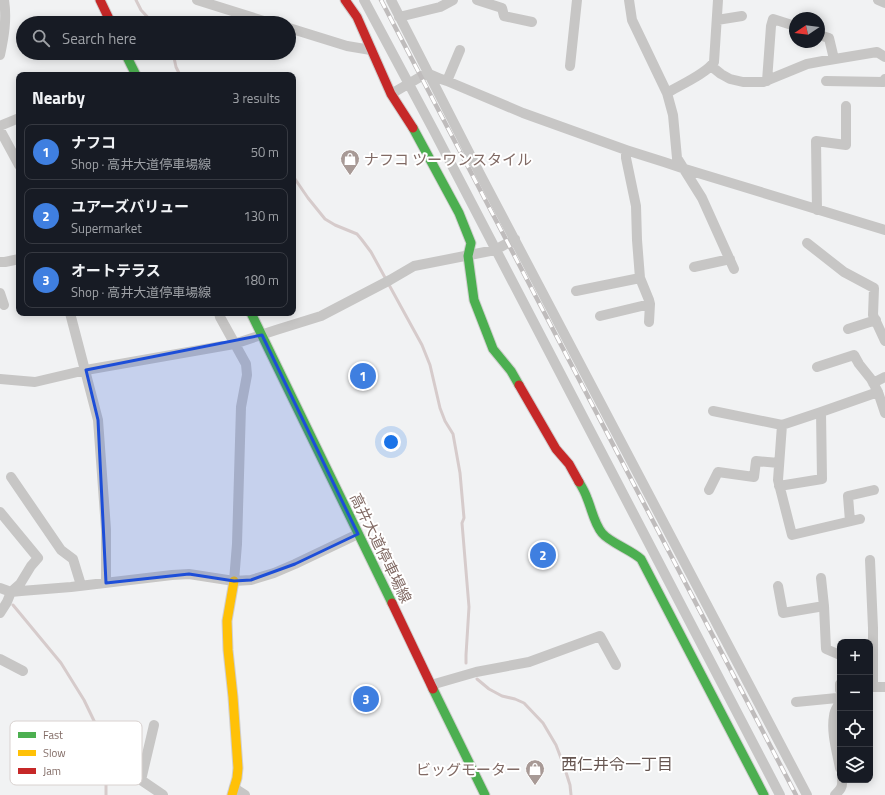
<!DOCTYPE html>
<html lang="en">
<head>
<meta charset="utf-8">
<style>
	body { margin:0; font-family:"Titillium Web","Noto Sans JP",sans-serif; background:#20242c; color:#f1f3f6 }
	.controls { position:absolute; right:12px; bottom:12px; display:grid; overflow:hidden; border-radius:8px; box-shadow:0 2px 10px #0003 }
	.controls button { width:36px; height:36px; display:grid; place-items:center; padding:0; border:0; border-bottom:1px solid #363941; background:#171b24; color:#f1f3f6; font:20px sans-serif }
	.compass { position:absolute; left:789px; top:12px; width:36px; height:36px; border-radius:50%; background:#171b24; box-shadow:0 2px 10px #0003; rotate:257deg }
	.you { position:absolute; left:391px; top:442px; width:14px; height:14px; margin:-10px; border:3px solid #fff; border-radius:50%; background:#1a73e8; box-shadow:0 0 0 6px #1a73e833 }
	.badge { display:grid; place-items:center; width:26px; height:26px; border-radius:50%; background:#a89a96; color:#fff; font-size:13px; font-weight:700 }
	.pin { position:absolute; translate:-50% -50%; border:2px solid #fff; box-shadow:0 1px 4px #0006 }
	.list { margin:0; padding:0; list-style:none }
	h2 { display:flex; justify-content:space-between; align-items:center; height:52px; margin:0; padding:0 16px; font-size:17px }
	h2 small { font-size:13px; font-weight:400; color:#9ea1a6 }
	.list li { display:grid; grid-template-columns:26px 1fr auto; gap:12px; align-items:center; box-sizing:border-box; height:56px; margin:0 8px 8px; padding:0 8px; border:1px solid #363941; border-radius:8px }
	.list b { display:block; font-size:15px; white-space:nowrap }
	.list p { margin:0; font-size:13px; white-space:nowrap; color:#9ea1a6 }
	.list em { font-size:13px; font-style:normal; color:#9ea1a6 }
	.icon { flex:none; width:22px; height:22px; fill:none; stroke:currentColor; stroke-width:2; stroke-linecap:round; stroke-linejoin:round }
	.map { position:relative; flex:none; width:885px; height:795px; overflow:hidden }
	.search { position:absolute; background:#171b24; box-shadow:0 2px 10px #0003; left:16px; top:16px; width:280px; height:44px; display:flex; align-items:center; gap:10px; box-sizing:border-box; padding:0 14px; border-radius:22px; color:#9ea1a6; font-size:15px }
	.panel { position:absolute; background:#171b24; box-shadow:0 2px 10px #0003; left:16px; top:72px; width:280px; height:244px; border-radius:8px }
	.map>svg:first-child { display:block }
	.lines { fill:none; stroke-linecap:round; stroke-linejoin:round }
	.stream { stroke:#d6cbcb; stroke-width:3 }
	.fast-casing { stroke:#d1cfcf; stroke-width:11 }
	.slow-casing { stroke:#d1cfcf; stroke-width:11 }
	.jam-casing { stroke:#d1cfcf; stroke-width:11 }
	.street { stroke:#c7c6c5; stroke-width:10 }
	.fast { stroke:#4caf50; stroke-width:9 }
	.slow { stroke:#ffc107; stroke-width:9 }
	.jam { stroke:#c62828; stroke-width:9 }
	.rail-casing { stroke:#bfbcbc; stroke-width:4.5 }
	.rail { stroke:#fff; stroke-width:3; stroke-dasharray:9; stroke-linecap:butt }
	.marked { fill:#1d4ed8; fill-opacity:0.2; stroke:#1d4ed8; stroke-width:3; stroke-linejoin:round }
	.labels { text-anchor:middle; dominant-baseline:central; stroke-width:4; stroke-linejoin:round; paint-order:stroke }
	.poi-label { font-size:15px; fill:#816a64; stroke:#fff; text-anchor:start }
	.street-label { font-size:15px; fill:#816a64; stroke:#fff }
	.neighbourhood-label { font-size:16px; fill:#665651; stroke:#fff }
	.key { fill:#fff; stroke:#d9d2d0; stroke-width:1 }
	.key-label { font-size:11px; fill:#816a64 }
</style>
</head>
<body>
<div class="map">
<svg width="885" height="795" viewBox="0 0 885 795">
	<rect width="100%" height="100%" fill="#f1f2f3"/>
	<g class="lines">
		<!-- stream -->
		<path class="stream" d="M136 0 141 10 153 23
			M173 53 176 67 180 75
			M293 177 295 179 308 198 325 219 335 225 357 234 362 240 371 252 422 345 430 365 440 408 445 421 453 434 460 473 464 518 462 523 469 607 466 655V663
			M13 605 61 663 84 700 97 727 106 779V795
			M477 679 489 689 502 696 515 699 524 703 543 723 556 745 564 766 570 785 571 795"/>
		<!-- fast casing -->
		<g class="fast-casing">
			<path id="fast" d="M125 53 136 75
				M413 128 459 213 471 243 468 256 474 300 493 349 511 371 519 385
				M251 313 392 603
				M579 482C582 487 585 492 587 498 592 510 594 523 602 533 609 542 631 550 641 559L764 795
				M433 689 485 795"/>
		</g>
		<!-- slow casing -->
		<g class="slow-casing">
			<path id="slow" d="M232 795 237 778 238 768 233 697 228 650 227 621 234 581"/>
		</g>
		<!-- jam casing -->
		<g class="jam-casing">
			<path id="jam" d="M100 0 111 23
				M345 0 357 17 391 94 413 128
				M519 385 556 449 569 464 579 482
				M392 603 433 689"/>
		</g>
		<!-- street -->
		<path class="street" d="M197 0 270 23
			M364 0 434 131 780 795
			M391 0 480 174 807 795
			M477 0 502 8 504 16 532 22
			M629 0 632 20 667 93 673 115 677 158 702 198 734 269
			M878 0 885 3
			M399 17 440 7 453 0
			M717 20 742 16
			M289 28 347 46 371 50
			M819 35 829 38 834 59
			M0 55C4 36 7 19 4 0
			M570 66 577 0
			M711 66 721 74 730 79 743 82H763L807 64 823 61 877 52 885 57
			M427 73 441 79 447 81 523 113 626 150 664 162 685 169 885 230
			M447 81 460 50
			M767 81 771 26 773 19 795 26
			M826 81 883 82 885 79
			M667 93C680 85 706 74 714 62L718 0
			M391 94 427 73
			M0 126 19 118
			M0 130 19 165
			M626 150V158L636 206 637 240 640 278 649 300 650 304 649 322
			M817 210 816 141 846 145V106
			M807 243 844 272 874 288 873 315 885 341
			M0 262H5L19 259
			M694 267 730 259
			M576 291 640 278
			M0 293 4 305
			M70 313 98 420 106 529V583
			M219 313 220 317 246 364 247 375 241 407 237 544 234 581
			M600 316 650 304
			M848 329 876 320
			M0 379 35 382 86 370 234 344 276 330 321 316 390 280 414 266 495 250 515 239
			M873 383 885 377
			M878 392 885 413
			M713 411 782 425 821 412
			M782 425 778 480 792 535 860 519
			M11 477 61 550 73 559 81 585
			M779 486 822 479 821 412 878 392 871 379 859 364 854 355 817 367
			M709 490 718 472 754 477 756 461 779 463
			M0 512 38 558 31 566 20 584 11 592 7 602 0 613
			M850 521 848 496 874 490
			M870 560 873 628V687
			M821 578 824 606 826 649 840 655
			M778 586 783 613 824 606
			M0 588 11 592 21 591 71 587 172 575 189 574 234 581 251 580 274 573 295 564 358 534
			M0 659 23 671
			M840 684V690
			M431 685 476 672 529 662 600 636 616 665
			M870 687H885
			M796 702 837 698 840 699
			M840 702C838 706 834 711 834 716 831 732 837 752 840 768
			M154 725 141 780 163 795
			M234 788 245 795
			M835 795C840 790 843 787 842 780"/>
		<!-- fast -->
		<use href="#fast" class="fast"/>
		<!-- slow -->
		<use href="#slow" class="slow"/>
		<!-- jam -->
		<use href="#jam" class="jam"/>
		<!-- rail casing -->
		<g class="rail-casing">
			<path id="rail" d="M381 0 796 795"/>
		</g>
		<!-- rail -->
		<use href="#rail" class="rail"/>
	</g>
	<!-- marked area -->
	<path class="marked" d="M262 335 358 534 295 564 251 580 234 581 189 574 106 583 98 420 86 370Z"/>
	<!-- icons -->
	<defs>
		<g id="shop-pin" transform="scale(1)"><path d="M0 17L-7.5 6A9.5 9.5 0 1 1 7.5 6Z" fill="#a89a96" stroke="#fff"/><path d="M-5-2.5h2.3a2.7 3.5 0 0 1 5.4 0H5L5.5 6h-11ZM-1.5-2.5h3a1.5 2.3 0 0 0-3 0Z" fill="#fff"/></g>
	</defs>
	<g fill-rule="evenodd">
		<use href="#shop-pin" x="350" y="159"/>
		<use href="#shop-pin" x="535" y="769"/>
	</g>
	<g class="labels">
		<!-- poi labels -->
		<g class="poi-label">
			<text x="364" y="159">ナフコ ツーワンスタイル</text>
			<text x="521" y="769" text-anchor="end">ビッグモーター</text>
		</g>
		<!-- street labels -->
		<g class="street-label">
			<text transform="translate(381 548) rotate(64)">高井大道停車場線</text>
		</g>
		<!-- neighbourhood labels -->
		<g class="neighbourhood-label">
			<text x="617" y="764">西仁井令一丁目</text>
		</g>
	</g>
	<!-- legend -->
	<rect x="10" y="721" width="132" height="64" rx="6" class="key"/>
	<rect x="18" y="732" width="18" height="6" fill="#4caf50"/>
	<rect x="18" y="750" width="18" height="6" fill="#ffc107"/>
	<rect x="18" y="768" width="18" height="6" fill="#c62828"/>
	<g class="key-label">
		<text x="43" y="739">Fast</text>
		<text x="43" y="757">Slow</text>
		<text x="43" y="775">Jam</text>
	</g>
</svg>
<div class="controls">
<button>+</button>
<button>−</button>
<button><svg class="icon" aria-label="locate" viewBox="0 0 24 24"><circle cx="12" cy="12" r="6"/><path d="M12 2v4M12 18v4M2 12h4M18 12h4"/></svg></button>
<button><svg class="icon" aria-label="layers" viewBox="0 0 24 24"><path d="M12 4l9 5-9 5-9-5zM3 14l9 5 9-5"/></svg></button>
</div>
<svg class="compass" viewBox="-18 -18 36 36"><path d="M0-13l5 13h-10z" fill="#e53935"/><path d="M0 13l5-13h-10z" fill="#9ea1a6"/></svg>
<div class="you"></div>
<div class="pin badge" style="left:363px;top:376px;background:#3f7fe0">1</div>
<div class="pin badge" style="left:543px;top:555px;background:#3f7fe0">2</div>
<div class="pin badge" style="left:366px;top:699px;background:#3f7fe0">3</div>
<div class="search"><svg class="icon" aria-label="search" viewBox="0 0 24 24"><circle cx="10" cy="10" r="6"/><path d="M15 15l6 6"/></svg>Search here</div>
<section class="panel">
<h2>Nearby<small>3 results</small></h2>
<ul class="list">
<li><span class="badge" style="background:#3f7fe0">1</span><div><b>ナフコ</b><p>Shop · 高井大道停車場線</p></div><em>50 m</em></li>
<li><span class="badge" style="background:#3f7fe0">2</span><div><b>ユアーズバリュー</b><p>Supermarket</p></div><em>130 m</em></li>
<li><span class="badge" style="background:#3f7fe0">3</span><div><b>オートテラス</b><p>Shop · 高井大道停車場線</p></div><em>180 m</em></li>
</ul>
</section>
</div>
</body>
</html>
